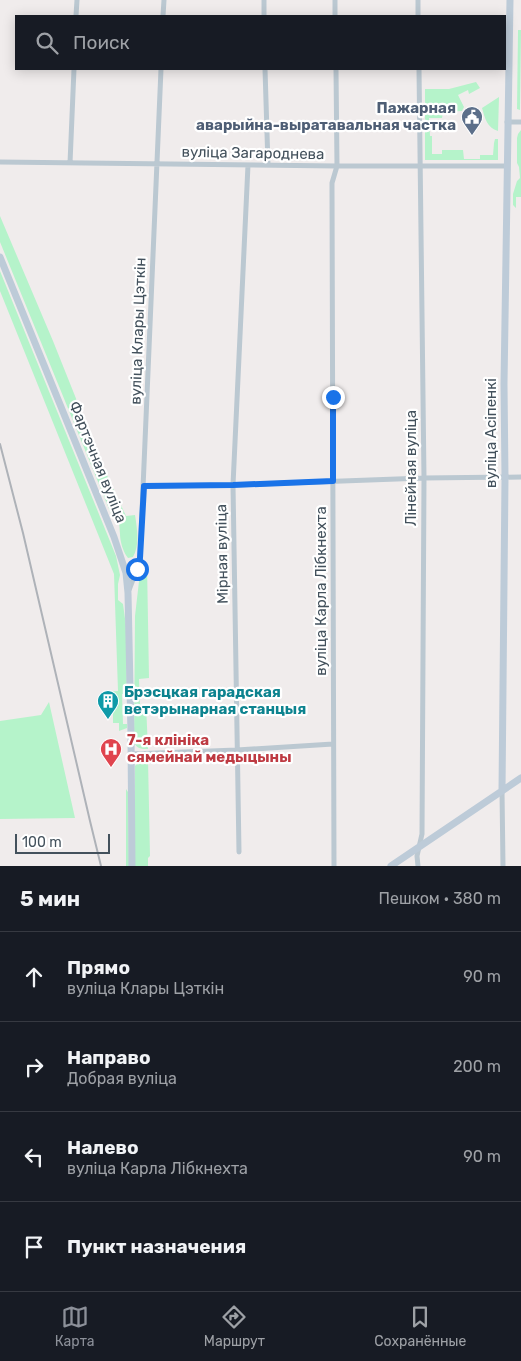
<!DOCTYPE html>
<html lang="ru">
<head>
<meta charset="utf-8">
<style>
	body { margin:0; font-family:Rubik,sans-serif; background:#242831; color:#f1f3f6 }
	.scale { position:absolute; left:15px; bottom:12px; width:95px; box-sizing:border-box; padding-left:5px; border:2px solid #43515c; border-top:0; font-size:14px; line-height:18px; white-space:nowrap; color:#43515c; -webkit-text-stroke:4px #fff; paint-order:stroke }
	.stop { position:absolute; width:15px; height:15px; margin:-11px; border:4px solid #1a73e8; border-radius:50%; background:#fff }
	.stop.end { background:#1a73e8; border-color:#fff; box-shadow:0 1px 5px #0008 }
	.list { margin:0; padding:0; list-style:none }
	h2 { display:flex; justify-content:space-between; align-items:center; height:65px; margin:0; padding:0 20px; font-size:21px }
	h2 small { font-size:16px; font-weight:400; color:#9ea1a6 }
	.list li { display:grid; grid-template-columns:32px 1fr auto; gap:15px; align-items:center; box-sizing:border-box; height:90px; padding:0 20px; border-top:1px solid #363941 }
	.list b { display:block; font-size:19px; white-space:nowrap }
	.list p { margin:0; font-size:16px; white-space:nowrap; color:#9ea1a6 }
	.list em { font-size:16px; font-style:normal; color:#9ea1a6 }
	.icon { flex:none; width:28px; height:28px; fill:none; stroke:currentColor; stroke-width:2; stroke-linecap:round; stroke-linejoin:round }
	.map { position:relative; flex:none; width:521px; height:866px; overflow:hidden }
	.search { position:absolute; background:#171b24; box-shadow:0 2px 12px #0003; left:15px; right:15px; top:15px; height:55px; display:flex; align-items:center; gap:12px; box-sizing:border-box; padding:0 18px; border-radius:0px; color:#9ea1a6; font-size:19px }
	.sheet { height:425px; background:#171b24 }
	nav { display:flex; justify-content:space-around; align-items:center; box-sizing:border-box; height:70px; border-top:1px solid #363941; background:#171b24; font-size:14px; color:#9ea1a6 }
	nav a { display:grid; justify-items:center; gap:2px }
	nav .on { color:#8c9099 }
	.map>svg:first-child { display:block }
	.green { fill:#b5f3ca }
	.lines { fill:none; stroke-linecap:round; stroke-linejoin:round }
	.street { stroke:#bbc8d1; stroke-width:5 }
	.secondary { stroke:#bdcbd8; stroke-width:7 }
	.rail { stroke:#aeb2b8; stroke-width:2 }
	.route { stroke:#1a73e8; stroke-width:6 }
	.labels { text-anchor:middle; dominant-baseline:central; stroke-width:4.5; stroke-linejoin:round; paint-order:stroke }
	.service-label { font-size:15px; font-weight:bold; fill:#4e5e75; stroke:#fff; text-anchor:end }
	.street-label { font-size:15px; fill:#43515c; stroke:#fff }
	.culture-label { font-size:15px; font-weight:bold; fill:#0d838f; stroke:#fff; text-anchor:start }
	.health-label { font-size:15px; font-weight:bold; fill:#be3a42; stroke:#fff; text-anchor:start }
</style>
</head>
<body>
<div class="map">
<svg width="521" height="866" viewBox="0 0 521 866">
	<rect width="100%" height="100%" fill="#f0ecec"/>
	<!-- green -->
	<path class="green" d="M518 30H521L520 110 517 109Z
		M476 82 480 88 469 94 468 90 458 95 464 107 462 111 443 112 442 118H429L430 136H432V154H442V150H463L464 159H480V155H493L494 143 495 139H498V160H425V89H449Z
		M499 97 498 131C487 128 485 118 482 108Z
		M521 130V197H516V208L513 205V194L517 181 520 178 519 167 517 163V138L518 134Z
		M0 216 53 341 105 471 126 516 135 515C137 528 140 545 133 557L128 558C123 552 120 541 120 534 119 525 121 521 112 516L0 242Z
		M0 271 116 556 120 575 118 584V600L123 604 126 626 127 694H122L123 724H127V728L119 731V723H113V712H103V694L105 692 118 691 114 574 0 291Z
		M141 564H147L149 678 139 679 140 704H146L148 749C141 749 136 749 134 741L135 616Z
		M49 702 75 818 0 819V721L41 715Z
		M148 759 150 856 148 858V866H134L135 766 140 760Z
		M126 789 128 792 129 866H126Z"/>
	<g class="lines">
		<!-- street -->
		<path class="street" d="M264 0V16
			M335 0V16
			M418 0V16
			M76 16 77 0
			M163 16 164 0
			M265 69 268 165
			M507 122H521
			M0 162 337 166H506
			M70 163 74 69
			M144 486 233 485 424 478 521 477
			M129 590 137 569 140 558 161 69
			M131 754 237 750 333 744
			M502 791 503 866
			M239 852 233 485 248 165
			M334 866 332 190V183L337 166 336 69
			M418 866 417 856 422 834 424 478 419 69"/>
		<!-- secondary -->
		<path class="secondary" d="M0 257 114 537 126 573 128 593 131 735 132 866
			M502 791 505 478 504 384 510 0
			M391 866 521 778"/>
		<!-- rail -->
		<path class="rail" d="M0 444 23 533 90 821 101 866"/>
	</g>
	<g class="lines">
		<!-- route -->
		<path class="route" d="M137 569 140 558 144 486 233 485 333 481V397"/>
	</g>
	<!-- icons -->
	<defs>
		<g id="civic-pin" transform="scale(1.125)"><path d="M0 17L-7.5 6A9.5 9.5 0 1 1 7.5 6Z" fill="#5c6f8a" stroke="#fff"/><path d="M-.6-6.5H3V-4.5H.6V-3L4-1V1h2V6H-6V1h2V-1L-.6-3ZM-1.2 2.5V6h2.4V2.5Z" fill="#fff"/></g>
		<g id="building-pin" transform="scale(1.125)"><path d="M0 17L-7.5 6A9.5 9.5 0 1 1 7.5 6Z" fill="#0f9aa8" stroke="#fff"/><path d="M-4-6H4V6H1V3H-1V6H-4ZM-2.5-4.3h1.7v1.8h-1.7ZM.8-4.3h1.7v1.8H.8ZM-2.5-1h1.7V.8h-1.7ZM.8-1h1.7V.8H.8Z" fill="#fff"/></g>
		<g id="hospital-pin" transform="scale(1.125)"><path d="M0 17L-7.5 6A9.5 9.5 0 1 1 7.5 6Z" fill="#e0444e" stroke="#fff"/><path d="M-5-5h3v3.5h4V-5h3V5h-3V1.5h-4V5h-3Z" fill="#fff"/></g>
	</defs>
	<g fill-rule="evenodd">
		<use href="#civic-pin" x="472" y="117"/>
		<use href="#building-pin" x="108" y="701"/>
		<use href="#hospital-pin" x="111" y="749"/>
	</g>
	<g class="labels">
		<!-- service labels -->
		<g class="service-label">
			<text x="456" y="108">Пажарная<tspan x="456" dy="17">аварыйна-выратавальная частка</tspan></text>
		</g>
		<!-- street labels -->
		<g class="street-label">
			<text transform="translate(253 153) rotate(1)">вуліца Загароднева</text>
			<text transform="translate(138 331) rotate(-88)">вуліца Клары Цэткін</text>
			<text transform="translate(491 433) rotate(-90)">вуліца Асіпенкі</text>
			<text transform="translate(98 462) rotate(68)">Фартэчная вуліца</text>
			<text transform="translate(411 468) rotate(-90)">Лінейная вуліца</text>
			<text transform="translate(222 554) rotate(-91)">Мірная вуліца</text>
			<text transform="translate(321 591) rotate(-90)">вуліца Карла Лібкнехта</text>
		</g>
		<!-- culture labels -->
		<g class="culture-label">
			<text x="124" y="692">Брэсцкая гарадская<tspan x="124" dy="17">ветэрынарная станцыя</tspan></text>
		</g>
		<!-- health labels -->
		<g class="health-label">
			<text x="127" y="740">7-я клініка<tspan x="127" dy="17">сямейнай медыцыны</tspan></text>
		</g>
	</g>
</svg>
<div class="scale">100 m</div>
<div class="stop" style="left:137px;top:569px"></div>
<div class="stop end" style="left:333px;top:397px"></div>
<div class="search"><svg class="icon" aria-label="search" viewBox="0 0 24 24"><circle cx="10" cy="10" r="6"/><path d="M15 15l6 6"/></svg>Поиск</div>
</div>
<section class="sheet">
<h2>5 мин<small>Пешком · 380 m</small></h2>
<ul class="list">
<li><svg class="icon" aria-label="ahead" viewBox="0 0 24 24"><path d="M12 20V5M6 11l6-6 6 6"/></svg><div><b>Прямо</b><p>вуліца Клары Цэткін</p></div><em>90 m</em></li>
<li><svg class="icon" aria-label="right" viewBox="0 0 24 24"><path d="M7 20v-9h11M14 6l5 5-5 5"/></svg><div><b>Направо</b><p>Добрая вуліца</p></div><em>200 m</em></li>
<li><svg class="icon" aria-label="left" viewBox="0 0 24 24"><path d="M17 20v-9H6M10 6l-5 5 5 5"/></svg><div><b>Налево</b><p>вуліца Карла Лібкнехта</p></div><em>90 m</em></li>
<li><svg class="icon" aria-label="arrive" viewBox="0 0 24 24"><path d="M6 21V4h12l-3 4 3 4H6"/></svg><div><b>Пункт назначения</b></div></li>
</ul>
</section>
<nav>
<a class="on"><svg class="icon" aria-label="map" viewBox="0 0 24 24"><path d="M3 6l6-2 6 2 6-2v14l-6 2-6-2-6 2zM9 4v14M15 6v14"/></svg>Карта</a>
<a><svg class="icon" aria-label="directions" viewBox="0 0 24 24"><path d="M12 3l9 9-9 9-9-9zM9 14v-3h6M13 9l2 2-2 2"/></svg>Маршрут</a>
<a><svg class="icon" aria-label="saved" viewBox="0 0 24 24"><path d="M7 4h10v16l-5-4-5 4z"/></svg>Сохранённые</a>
</nav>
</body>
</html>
